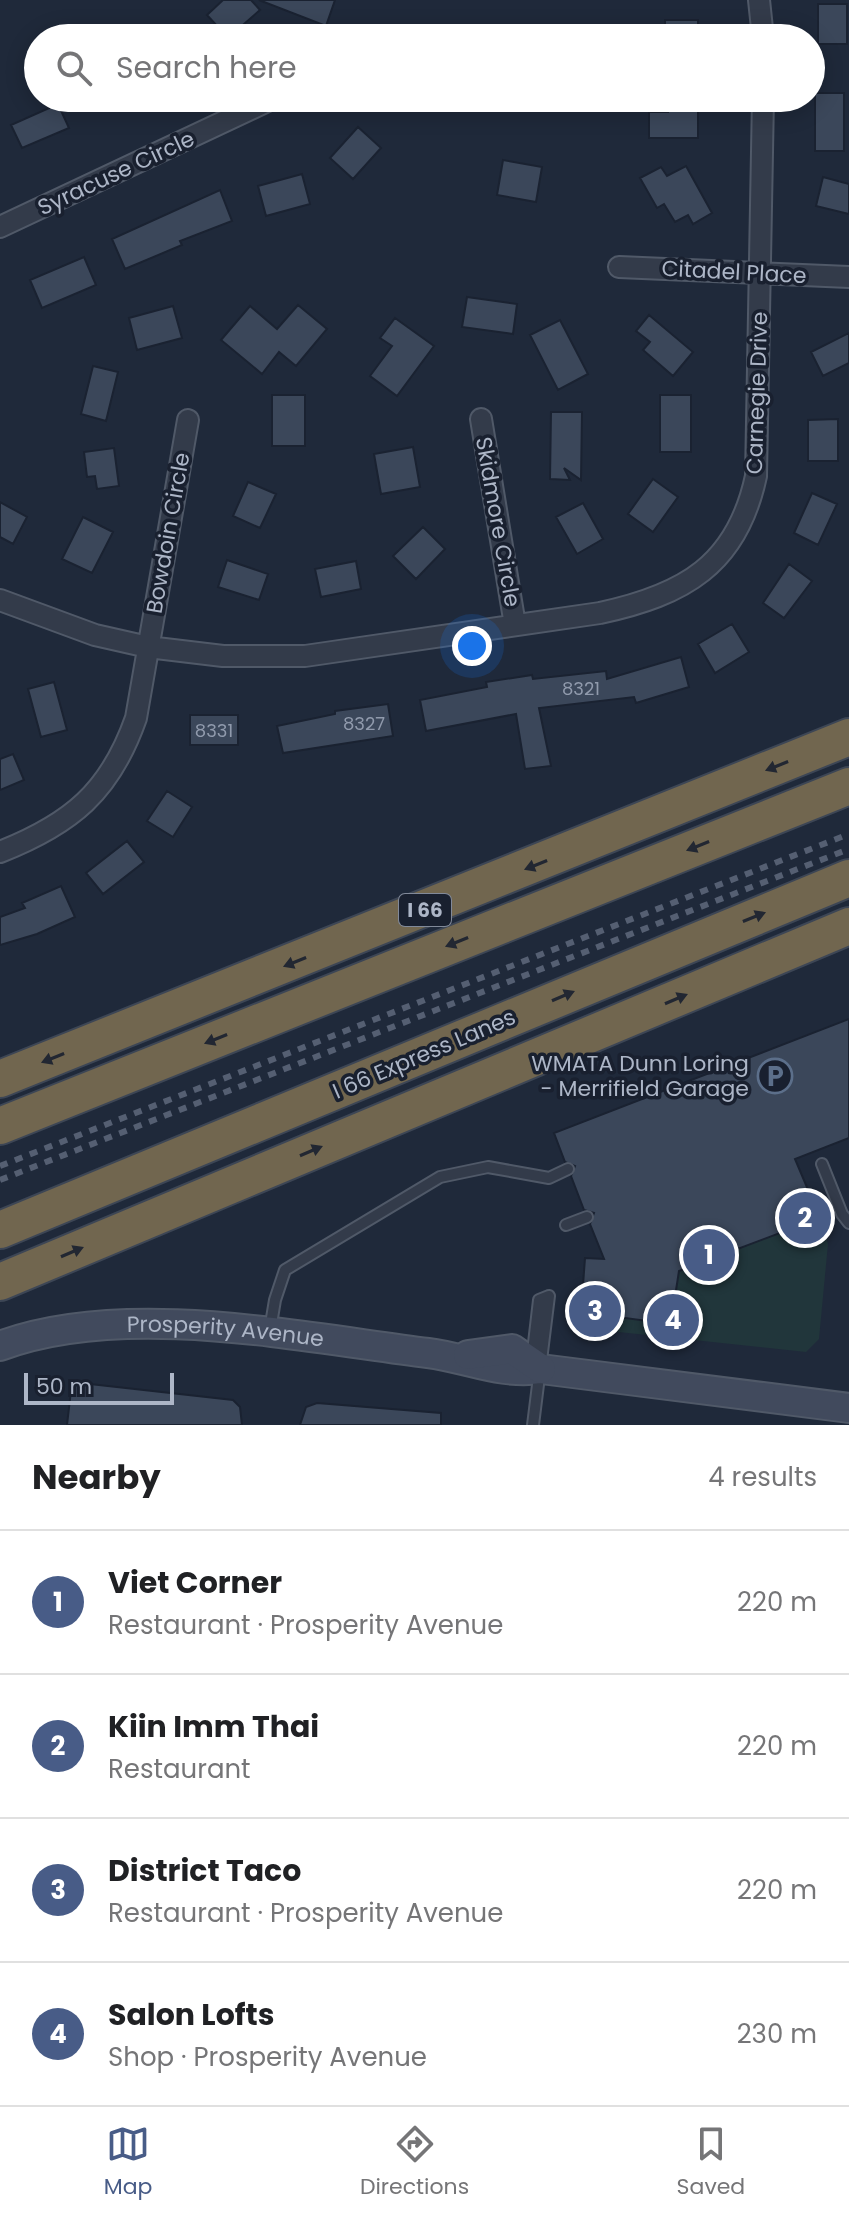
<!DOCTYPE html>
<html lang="en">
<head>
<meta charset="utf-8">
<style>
	body { margin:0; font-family:Poppins,sans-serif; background:#f6f6f6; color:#202124 }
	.scale { position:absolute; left:24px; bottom:20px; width:150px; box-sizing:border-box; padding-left:8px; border:4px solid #adb6c7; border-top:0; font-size:22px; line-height:28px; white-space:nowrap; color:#adb6c7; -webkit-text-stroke:6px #19202f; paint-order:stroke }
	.you { position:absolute; left:472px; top:646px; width:28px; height:28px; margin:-20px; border:6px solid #fff; border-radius:50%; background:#1a73e8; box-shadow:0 0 0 12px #1a73e833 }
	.badge { display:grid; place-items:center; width:52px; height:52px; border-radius:50%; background:#485c87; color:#fff; font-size:26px; font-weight:700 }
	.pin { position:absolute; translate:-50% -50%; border:4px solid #fff; box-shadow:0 2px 8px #0006 }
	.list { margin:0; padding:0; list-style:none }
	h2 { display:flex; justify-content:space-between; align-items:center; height:104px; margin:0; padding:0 32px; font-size:34px }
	h2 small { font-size:26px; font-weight:400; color:#757577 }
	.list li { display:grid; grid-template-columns:52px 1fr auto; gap:24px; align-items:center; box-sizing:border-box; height:144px; padding:0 32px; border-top:2px solid #e0e0e0 }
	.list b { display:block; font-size:30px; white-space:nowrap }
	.list p { margin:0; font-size:26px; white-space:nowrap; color:#757577 }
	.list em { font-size:26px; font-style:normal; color:#757577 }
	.icon { flex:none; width:44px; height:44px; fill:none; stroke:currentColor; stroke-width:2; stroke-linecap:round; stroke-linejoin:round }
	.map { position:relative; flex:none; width:849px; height:1425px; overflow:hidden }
	.search { position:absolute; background:#fff; box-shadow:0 4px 20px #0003; left:24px; right:24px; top:24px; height:88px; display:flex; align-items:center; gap:20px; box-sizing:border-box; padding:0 28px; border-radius:44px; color:#757577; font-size:30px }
	.sheet { height:680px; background:#fff }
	nav { display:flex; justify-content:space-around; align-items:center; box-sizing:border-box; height:112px; border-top:2px solid #e0e0e0; background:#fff; font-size:22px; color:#757577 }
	nav a { display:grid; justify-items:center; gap:4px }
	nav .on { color:#485c87 }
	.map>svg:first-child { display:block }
	.green { fill:#21363b }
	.building { fill:#3b475a; stroke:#1a2231; stroke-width:2 }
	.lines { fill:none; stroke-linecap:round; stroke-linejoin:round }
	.service-casing { stroke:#505968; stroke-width:14 }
	.minor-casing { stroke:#505968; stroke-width:24 }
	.secondary-casing { stroke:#505968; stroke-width:32 }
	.motorway-casing { stroke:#3d4655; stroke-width:40 }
	.service { stroke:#333b4a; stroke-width:10 }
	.minor { stroke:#333b4a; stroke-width:20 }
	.secondary { stroke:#414a5d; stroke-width:28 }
	.motorway { stroke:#71664f; stroke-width:36 }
	.rail { stroke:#555f72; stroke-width:6; stroke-dasharray:8 8; stroke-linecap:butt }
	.oneway { fill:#222732 }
	.labels { text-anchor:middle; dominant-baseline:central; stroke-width:7; stroke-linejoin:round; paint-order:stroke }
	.number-label { font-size:18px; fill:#909aac }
	.shield { fill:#19202f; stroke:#818999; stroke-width:2 }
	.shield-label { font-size:20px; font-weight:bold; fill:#adb6c7 }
	.street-label { font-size:22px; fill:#adb6c7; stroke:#19202f }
	.poi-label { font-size:22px; fill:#adb6c7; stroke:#19202f; text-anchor:end }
</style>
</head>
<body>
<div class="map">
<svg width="849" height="1425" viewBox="0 0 849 1425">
	<rect width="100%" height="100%" fill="#1f293a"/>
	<!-- green -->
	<path class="green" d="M820 1218 828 1244 819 1339 806 1352 581 1328V1321L612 1325 614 1316 669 1324 676 1318 674 1303 679 1271Z"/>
	<!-- building -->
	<path class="building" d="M223 0H251L260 10 228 38 207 15Z
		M259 0H335L326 26Z
		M818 4H847V44H818Z
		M665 20H698V38H665Z
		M815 93H844V151H815Z
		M668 98H698V138H649V112H668Z
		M58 104 69 128 22 148 11 125Z
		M358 127 381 148 353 179 330 158Z
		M503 160 542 167 536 202 497 195Z
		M686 166 712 213 693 224 688 215 675 222 664 204 657 208 640 178 661 167 667 176Z
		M302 174 310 204 266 216 258 186Z
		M823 177 849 184V214L816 206Z
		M220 190 232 221 180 241 182 245 125 269 112 239Z
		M84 257 96 285 42 308 30 280Z
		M467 297 517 304 513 334 462 327Z
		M298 305 327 329 296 366 279 352 262 374 221 340 250 306 277 329Z
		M173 306 182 338 137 350 129 318Z
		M649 315 693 352 673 376 643 350 650 342 636 331Z
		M395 318 434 346 397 396 370 376 392 346 380 338Z
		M560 320 588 374 558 390 530 335Z
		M849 333V363L823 376 811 352Z
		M93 366 118 372 106 421 81 414Z
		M272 395H305V446H272Z
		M660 395H691V452H660Z
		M551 412H582L581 480 564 468 570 480 550 479Z
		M838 419V461H808V420Z
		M413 447 420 487 381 494 374 454Z
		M114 448 119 486 97 489 95 476 87 477 84 452Z
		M653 479 678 497 653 532 628 514Z
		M248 482 276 494 260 528 233 516Z
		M812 493 837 504 818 545 794 533Z
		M0 502 27 517 13 544 0 537Z
		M583 503 603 539 577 554 556 517Z
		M83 517 113 532 92 573 62 559Z
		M423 527 445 549 416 579 393 556Z
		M227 560 268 574 259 600 218 587Z
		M356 561 361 589 321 597 315 569Z
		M789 564 812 581 784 618 763 603Z
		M732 624 749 652 715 673 698 644Z
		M681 657 689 687 636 703 634 697 539 708 551 766 525 769 516 714 426 731 420 700 487 687 486 682 532 675 533 679 606 671 607 679Z
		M54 682 67 730 41 737 28 689Z
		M388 704 393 736 283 753 277 726 335 714V711Z
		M190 715H238V745H190Z
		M13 754 24 780 0 790V759Z
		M167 791 192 807 173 837 147 821Z
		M127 841 144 862 103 894 86 873Z
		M61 886 75 917 37 934 0 945V917L25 908 22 903Z
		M849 1019V1138L795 1159 820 1218 679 1271 674 1303 676 1318 669 1324 581 1312 585 1258 604 1259 590 1224 594 1213 584 1210 571 1176 575 1166 565 1162 554 1133Z
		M72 1382 233 1400 240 1407 242 1425H67Z
		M317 1403 441 1413V1425H300L306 1407Z"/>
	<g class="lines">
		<!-- service casing -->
		<g class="service-casing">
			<path id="service" d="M822 1164 842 1214 849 1223
				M566 1225 587 1217
				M270 1330 275 1300 285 1270 440 1177 488 1167 549 1178 568 1169
				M532 1360 539 1300 549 1296
				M533 1425 549 1296"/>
		</g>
		<!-- minor casing -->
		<g class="minor-casing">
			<path id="minor" d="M759 0 763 38
				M0 227 274 98
				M619 267 849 277
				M481 419 515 625
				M0 600 95 635 148 647 223 656H305L600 613C684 595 737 565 756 476L763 98
				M0 852C71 824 110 792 136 718L188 420"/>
		</g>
		<!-- secondary casing -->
		<g class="secondary-casing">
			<g id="secondary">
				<path id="s1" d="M0 1346C123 1300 300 1337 428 1353 467 1358 501 1375 541 1369L849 1408"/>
				<path d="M468 1355 512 1349 541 1369"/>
			</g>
		</g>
		<!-- motorway casing -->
		<g class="motorway-casing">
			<path id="motorway" d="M0 1079 849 737
				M0 1126 849 786
				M0 1230 849 878
				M0 1282 849 926"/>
		</g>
		<!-- service -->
		<use href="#service" class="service"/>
		<!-- minor -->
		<use href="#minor" class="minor"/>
		<!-- secondary -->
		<use href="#secondary" class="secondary"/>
		<!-- motorway -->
		<use href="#motorway" class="motorway"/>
		<!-- rail -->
		<path class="rail" d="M0 1166 849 834
			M0 1180 849 849"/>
	</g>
	<!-- one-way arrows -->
	<defs><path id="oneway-solid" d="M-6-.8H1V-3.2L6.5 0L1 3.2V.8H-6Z" transform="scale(2)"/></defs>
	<g class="oneway">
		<use href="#oneway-solid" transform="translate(777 766) rotate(158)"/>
		<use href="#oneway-solid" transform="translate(698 846) rotate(158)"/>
		<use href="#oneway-solid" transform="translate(536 865) rotate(158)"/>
		<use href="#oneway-solid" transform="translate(754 917) rotate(-22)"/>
		<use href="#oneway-solid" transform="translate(457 942) rotate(158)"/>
		<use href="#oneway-solid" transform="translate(295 962) rotate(158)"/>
		<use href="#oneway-solid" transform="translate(563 996) rotate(-23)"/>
		<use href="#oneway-solid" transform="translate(676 999) rotate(-23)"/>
		<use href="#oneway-solid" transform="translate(216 1039) rotate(158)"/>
		<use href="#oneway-solid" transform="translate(53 1058) rotate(158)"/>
		<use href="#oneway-solid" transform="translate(311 1151) rotate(-23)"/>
		<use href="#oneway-solid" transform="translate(72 1252) rotate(-23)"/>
	</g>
	<!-- icons -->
	<defs>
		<g id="parking-ring" transform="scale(1.8)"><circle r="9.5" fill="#19202f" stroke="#5c6f8a" stroke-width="1.5"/><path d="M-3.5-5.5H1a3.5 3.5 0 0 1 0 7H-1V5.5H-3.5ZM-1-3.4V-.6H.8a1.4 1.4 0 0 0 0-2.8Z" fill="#5c6f8a"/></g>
	</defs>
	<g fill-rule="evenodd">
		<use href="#parking-ring" x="775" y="1076"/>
	</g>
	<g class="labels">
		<!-- number labels -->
		<g class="number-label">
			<text x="581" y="688">8321</text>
			<text x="364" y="723">8327</text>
			<text x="214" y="730">8331</text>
		</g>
		<!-- shield labels -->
		<rect class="shield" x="399" y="894" width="52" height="32" rx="6"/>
		<g class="shield-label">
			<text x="425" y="910">I 66</text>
		</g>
		<!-- street labels -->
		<g class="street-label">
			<text transform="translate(116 173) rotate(-25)">Syracuse Circle</text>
			<text transform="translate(734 272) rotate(3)">Citadel Place</text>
			<text transform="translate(757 393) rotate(-88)">Carnegie Drive</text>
			<text transform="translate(498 522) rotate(80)">Skidmore Circle</text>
			<text transform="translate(168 533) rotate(-80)">Bowdoin Circle</text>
			<text transform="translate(424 1054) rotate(-23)">I 66 Express Lanes</text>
			<text stroke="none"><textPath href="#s1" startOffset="228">Prosperity Avenue</textPath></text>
		</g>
		<!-- poi labels -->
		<g class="poi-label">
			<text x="749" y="1063">WMATA Dunn Loring<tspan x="749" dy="25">- Merrifield Garage</tspan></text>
		</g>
	</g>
</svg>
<div class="scale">50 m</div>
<div class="you"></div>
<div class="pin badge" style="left:709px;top:1255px">1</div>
<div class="pin badge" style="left:805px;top:1218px">2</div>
<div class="pin badge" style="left:595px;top:1311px">3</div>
<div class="pin badge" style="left:673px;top:1320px">4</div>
<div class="search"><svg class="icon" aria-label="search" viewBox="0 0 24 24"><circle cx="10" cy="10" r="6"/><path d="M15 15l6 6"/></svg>Search here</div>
</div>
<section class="sheet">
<h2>Nearby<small>4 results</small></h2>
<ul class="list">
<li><span class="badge">1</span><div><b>Viet Corner</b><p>Restaurant · Prosperity Avenue</p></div><em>220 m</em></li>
<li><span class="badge">2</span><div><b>Kiin Imm Thai</b><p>Restaurant</p></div><em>220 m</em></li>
<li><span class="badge">3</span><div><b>District Taco</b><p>Restaurant · Prosperity Avenue</p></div><em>220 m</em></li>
<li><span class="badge">4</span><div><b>Salon Lofts</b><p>Shop · Prosperity Avenue</p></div><em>230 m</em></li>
</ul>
</section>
<nav>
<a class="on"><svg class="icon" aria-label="map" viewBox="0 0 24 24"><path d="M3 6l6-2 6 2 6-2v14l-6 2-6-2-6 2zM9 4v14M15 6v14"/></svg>Map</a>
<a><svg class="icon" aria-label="directions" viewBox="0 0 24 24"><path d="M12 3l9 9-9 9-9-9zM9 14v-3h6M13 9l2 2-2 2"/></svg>Directions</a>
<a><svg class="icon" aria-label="saved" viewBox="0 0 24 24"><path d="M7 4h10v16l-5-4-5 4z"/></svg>Saved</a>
</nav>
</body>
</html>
